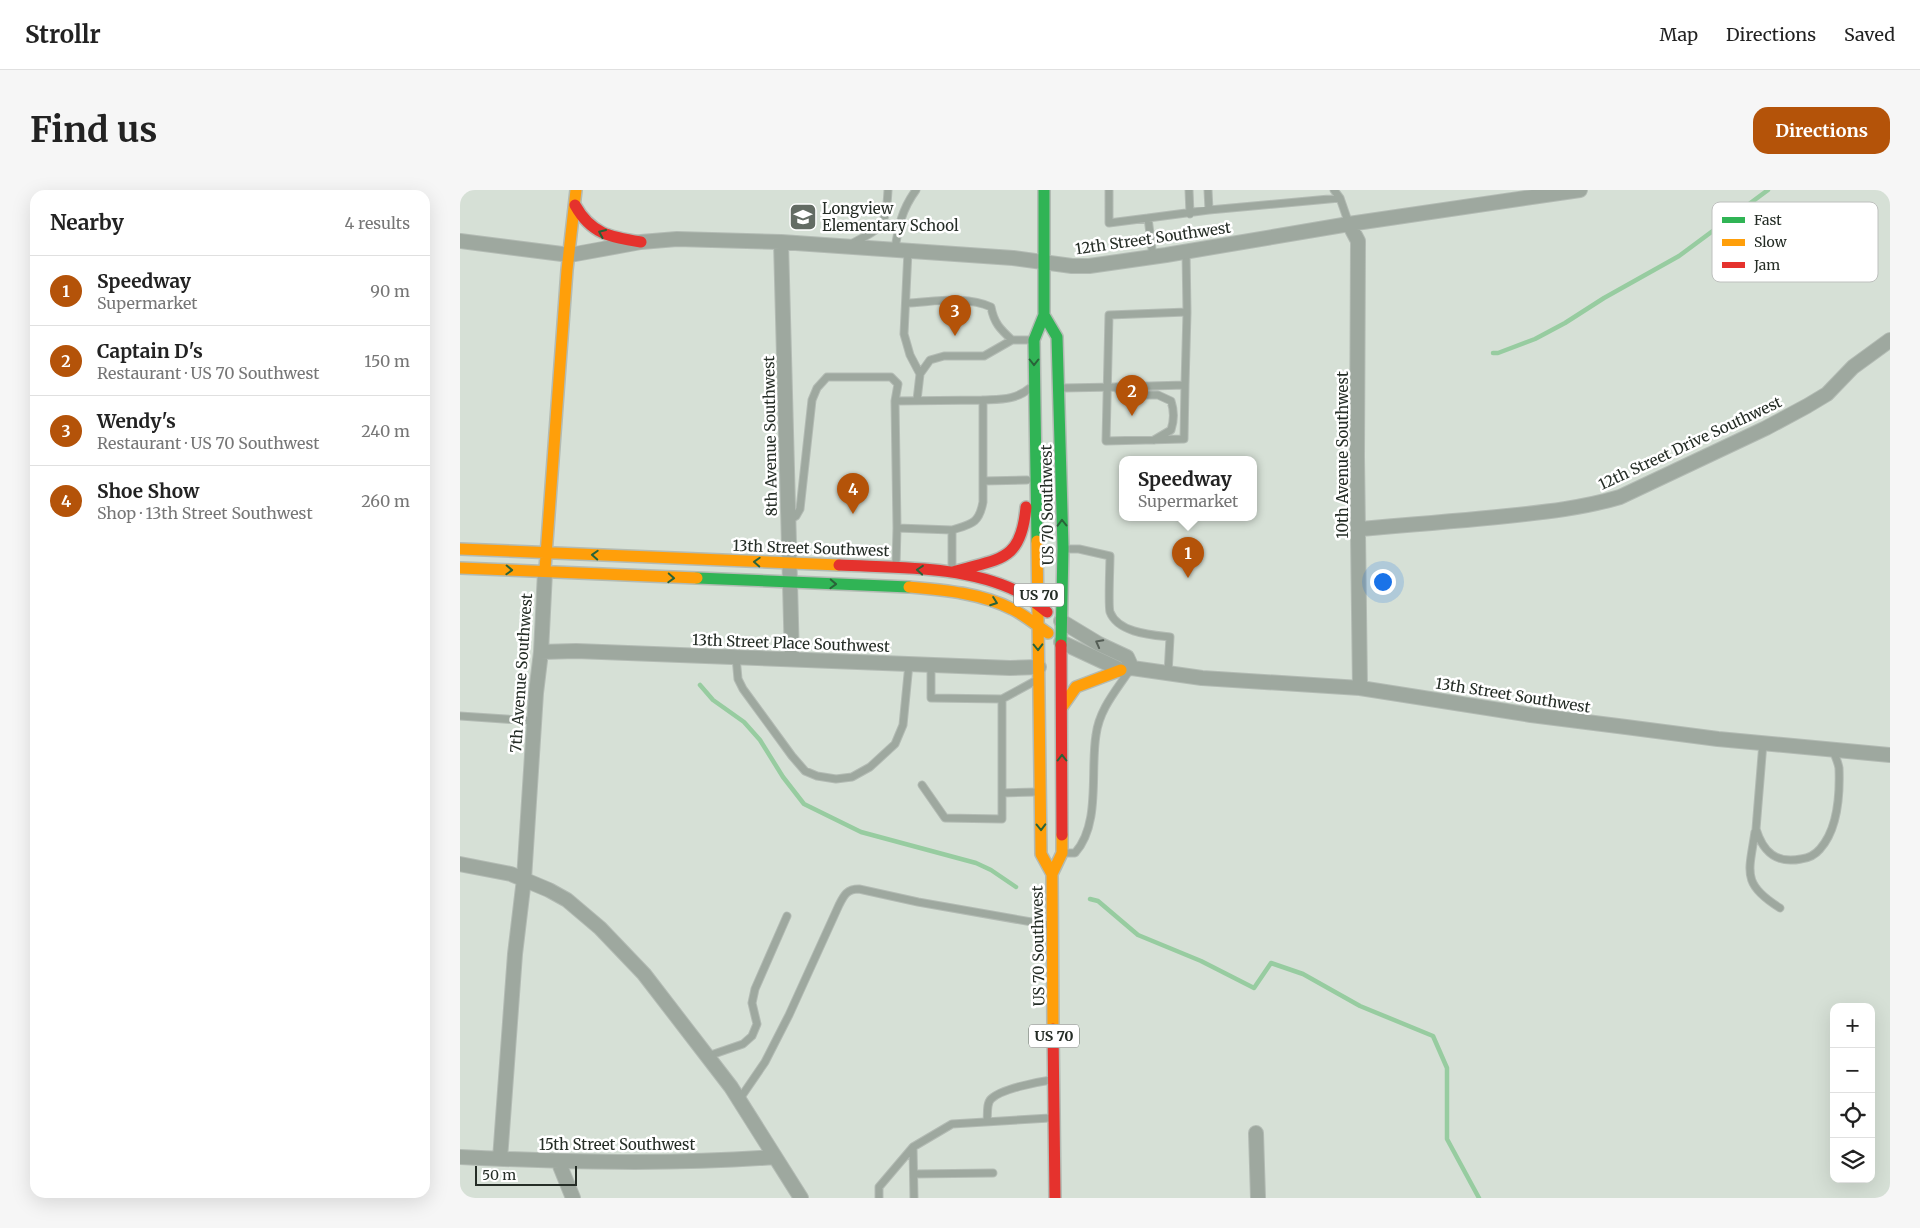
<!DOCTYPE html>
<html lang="en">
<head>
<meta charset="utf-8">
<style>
	body { margin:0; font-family:Merriweather,serif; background:#f6f6f6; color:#222 }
	.controls { position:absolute; right:15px; bottom:15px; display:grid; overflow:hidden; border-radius:10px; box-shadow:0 5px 20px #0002 }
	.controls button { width:45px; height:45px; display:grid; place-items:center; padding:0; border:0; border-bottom:1px solid #e0e0e0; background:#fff; color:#222; font:25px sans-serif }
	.scale { position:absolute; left:15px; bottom:12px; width:102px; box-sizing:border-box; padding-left:5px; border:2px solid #252d26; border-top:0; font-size:14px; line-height:18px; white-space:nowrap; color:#252d26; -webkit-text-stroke:4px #fff; paint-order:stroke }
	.you { position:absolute; left:922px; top:391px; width:18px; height:18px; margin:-12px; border:4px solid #fff; border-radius:50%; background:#1a73e8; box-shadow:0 0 0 8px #1a73e833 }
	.badge { display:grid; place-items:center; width:32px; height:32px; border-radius:50%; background:#b45309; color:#fff; font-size:16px; font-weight:700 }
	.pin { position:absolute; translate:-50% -41px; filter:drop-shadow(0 1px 2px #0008) }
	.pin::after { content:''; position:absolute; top:26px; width:18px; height:15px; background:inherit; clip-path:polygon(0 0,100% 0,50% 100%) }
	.popup { position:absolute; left:659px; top:266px; width:138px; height:65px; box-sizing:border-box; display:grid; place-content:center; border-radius:10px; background:#fff; filter:drop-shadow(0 1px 4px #0005); font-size:16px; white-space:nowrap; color:#767676 }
	.popup b { font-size:19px; color:#222 }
	.popup::after { content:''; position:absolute; left:50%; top:100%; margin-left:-10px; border:10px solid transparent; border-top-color:#fff }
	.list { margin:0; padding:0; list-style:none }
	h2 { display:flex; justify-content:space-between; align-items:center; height:65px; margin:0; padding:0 20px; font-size:21px }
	h2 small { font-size:16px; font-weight:400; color:#767676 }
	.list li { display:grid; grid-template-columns:32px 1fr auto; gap:15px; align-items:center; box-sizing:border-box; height:70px; padding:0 20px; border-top:1px solid #e0e0e0 }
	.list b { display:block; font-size:19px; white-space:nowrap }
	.list p { margin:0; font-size:16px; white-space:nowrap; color:#767676 }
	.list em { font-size:16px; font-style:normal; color:#767676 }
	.icon { flex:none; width:28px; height:28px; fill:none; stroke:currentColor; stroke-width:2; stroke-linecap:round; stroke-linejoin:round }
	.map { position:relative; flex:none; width:1430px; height:1008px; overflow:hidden; border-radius:15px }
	header { display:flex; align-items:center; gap:30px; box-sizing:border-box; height:70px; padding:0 25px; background:#fff; border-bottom:1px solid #e0e0e0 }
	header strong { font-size:24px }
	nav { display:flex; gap:28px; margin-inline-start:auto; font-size:18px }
	.intro { display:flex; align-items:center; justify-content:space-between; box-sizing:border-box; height:120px; padding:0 30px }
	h1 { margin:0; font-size:35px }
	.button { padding:12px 22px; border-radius:15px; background:#b45309; color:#fff; font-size:18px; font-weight:700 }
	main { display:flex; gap:30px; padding:0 30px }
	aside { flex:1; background:#fff; border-radius:15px; box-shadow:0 5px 20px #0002 }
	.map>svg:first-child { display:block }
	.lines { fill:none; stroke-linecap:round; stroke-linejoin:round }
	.stream { stroke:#97cca0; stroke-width:4.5 }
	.lane-casing { stroke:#b3bbb4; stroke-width:9 }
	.street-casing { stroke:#b3bbb4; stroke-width:16 }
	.fast-casing { stroke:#b3bbb4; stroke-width:14 }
	.slow-casing { stroke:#b3bbb4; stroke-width:14 }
	.jam-casing { stroke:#b3bbb4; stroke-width:14 }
	.lane { stroke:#9ea89f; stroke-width:7 }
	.street { stroke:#9ea89f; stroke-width:14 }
	.fast { stroke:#30b455; stroke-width:11 }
	.slow { stroke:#ff9f0a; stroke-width:11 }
	.jam { stroke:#e5322d; stroke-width:11 }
	.oneway { stroke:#296339 }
	.oneway2 { stroke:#555e56 }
	.labels { text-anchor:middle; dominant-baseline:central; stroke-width:5; stroke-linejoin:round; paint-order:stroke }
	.shield { fill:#fff; stroke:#666c67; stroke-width:1 }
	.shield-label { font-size:14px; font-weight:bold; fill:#252d26 }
	.poi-label { font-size:15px; fill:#252d26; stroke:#fff; text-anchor:start }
	.street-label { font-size:15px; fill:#252d26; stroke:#fff }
	.key { fill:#fff; stroke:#bec0be; stroke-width:1 }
	.key-label { font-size:14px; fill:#252d26 }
</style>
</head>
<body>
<header>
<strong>Strollr</strong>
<nav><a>Map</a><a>Directions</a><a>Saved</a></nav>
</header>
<div class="intro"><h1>Find us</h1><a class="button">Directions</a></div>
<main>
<aside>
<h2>Nearby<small>4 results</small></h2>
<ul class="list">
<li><span class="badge">1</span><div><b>Speedway</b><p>Supermarket</p></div><em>90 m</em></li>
<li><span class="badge">2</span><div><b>Captain D's</b><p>Restaurant · US 70 Southwest</p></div><em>150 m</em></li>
<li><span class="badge">3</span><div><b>Wendy's</b><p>Restaurant · US 70 Southwest</p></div><em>240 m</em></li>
<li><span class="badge">4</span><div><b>Shoe Show</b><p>Shop · 13th Street Southwest</p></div><em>260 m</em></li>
</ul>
</aside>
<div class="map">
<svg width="1430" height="1008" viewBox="0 0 1430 1008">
	<rect width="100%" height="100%" fill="#d6e0d6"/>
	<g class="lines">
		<!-- stream -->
		<path class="stream" d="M1033 163H1038L1075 149 1105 133 1144 108 1219 66 1308 0
			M240 495 253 510 284 532 300 550 323 587 344 614 401 642 516 673 531 680 556 697
			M630 709 638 711 678 745 741 771 794 798 811 773 843 784 900 816 973 846 987 878V949L1019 1008"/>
		<!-- lane casing -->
		<g class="lane-casing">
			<path id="lane" d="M649 0V33L688 28
				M729 0 730 24
				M880 8 889 34
				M749 20 880 8 874 0
				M391 54C423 37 426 37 428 0
				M435 60C438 37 442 19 456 0
				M448 61 444 144 450 165 460 184
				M693 67 688 28 749 20 748 0
				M446 113C473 112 506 105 531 117 534 133 540 139 552 150
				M725 195 727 122
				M656 197 663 205H698L711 211C714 220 714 231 711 240L694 250
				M602 198 656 197 725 195 724 249 646 251 649 125 727 122 726 62
				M457 210 460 184 470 170 484 166H524L552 150H572
				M523 291 567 290
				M329 330 336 326 340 319 352 210 357 198 367 187H431L438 194 435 211
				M492 340 437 338 435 211 523 210
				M606 359H619L650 366C650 376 648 416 650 422 658 443 692 445 710 447L708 484
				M436 375 437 338
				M492 379V340C511 334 519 334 523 312V210C541 209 556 210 570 198
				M276 467 278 489 283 499 332 566 345 581 357 586 376 589 392 587 410 577 435 554 443 535 449 474
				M471 475V508L542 509V603L577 602
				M542 509 575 491
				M0 526 74 531
				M1303 553 1296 639C1303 662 1316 674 1341 669 1349 668 1355 665 1360 659 1378 639 1380 604 1379 578 1378 572 1375 566 1373 560
				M462 595 485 628 542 629V603
				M1295 642C1289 682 1281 694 1320 718
				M605 663H615C641 634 630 581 636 545 639 521 654 503 667 484
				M248 866 283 854 292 846 297 834 292 813 295 799 327 726
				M279 910 305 872 329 825 379 715C384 705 387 699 399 699L458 712 589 735
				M527 932C528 925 526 914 531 909 541 899 577 892 591 890
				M454 984 533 983
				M419 1008V997L453 957
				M454 1008 453 957 492 934 590 928"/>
		</g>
		<!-- street casing -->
		<g class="street-casing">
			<path id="street" d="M889 34 898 51 897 267 900 498
				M0 51 110 65 181 52 217 49 321 52 553 68 612 76H629L706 65 889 34 1120 0
				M321 52 332 469
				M899 339C948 335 998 331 1047 326 1086 322 1123 318 1160 307L1306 238 1347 216 1367 204 1393 177 1430 150
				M601 431 639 454 667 467 672 478
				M601 452 661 480 672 478 742 488 900 498 1071 525 1166 537 1258 549 1430 565
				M81 462 116 461 550 478 579 477
				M0 674 51 684 89 700 107 710 140 738 184 784 271 897 341 1008
				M796 943 798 1008
				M0 967C105 972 211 975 315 967
				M40 969 55 764 64 689 76 503 81 462 85 382
				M98 971 113 1008"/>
		</g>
		<!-- fast casing -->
		<g class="fast-casing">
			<path id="fast" d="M584 125 597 147 603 358 601 455
				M577 351 574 150 584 125V0
				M237 388 449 397"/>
		</g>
		<!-- slow casing -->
		<g class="slow-casing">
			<path id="slow" d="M577 351 581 664 592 684
				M0 359 379 375
				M0 378 237 388
				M85 379 107 80 116 0
				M449 397C484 400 521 403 552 419 565 425 576 435 588 443
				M602 517 616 497 661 480
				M593 839 592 684 602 663V645"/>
		</g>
		<!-- jam casing -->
		<g class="jam-casing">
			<path id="jam" d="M115 15C131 44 150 47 181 52
				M379 375C437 378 505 375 559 402 569 407 578 415 587 422
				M493 382C539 368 561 373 566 317
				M601 455 602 645
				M593 839 595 1008"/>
		</g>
		<!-- lane -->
		<use href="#lane" class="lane"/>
		<!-- street -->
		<use href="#street" class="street"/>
		<!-- fast -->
		<use href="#fast" class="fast"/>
		<!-- slow -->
		<use href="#slow" class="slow"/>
		<!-- jam -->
		<use href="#jam" class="jam"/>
	</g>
	<!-- one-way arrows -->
	<defs><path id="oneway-chevron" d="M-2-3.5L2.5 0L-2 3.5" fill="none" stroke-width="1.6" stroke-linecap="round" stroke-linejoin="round" transform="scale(1.25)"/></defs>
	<g class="oneway">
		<use href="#oneway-chevron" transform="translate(142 43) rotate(-156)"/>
		<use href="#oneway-chevron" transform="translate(574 172) rotate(90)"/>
		<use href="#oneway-chevron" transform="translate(602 333) rotate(-91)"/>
		<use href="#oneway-chevron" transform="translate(135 365) rotate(-177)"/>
		<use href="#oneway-chevron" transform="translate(297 372) rotate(-177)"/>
		<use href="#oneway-chevron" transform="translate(49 380) rotate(2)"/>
		<use href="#oneway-chevron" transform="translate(460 380) rotate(-175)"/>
		<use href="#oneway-chevron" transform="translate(211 388) rotate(3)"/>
		<use href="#oneway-chevron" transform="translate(373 394) rotate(2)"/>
		<use href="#oneway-chevron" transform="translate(534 412) rotate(20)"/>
		<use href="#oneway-chevron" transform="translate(578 457) rotate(89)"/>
		<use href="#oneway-chevron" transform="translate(602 568) rotate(-90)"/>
		<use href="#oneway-chevron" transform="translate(581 637) rotate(89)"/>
	</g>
	<use class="oneway2" href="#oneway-chevron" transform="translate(639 453) rotate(-152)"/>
	<!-- icons -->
	<defs>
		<g id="school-square" transform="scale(1.4375)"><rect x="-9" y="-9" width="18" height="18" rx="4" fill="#636c64" stroke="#fff"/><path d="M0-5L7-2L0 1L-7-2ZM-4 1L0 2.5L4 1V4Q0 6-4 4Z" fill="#fff"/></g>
	</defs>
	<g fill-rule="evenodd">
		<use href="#school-square" x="343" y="27"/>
	</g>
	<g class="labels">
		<!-- shield labels -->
		<g class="shield">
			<rect x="554" y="393.5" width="50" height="23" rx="4"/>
			<rect x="569" y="834.5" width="50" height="23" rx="4"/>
		</g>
		<g class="shield-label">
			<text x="579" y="405">US 70</text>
			<text x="594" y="846">US 70</text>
		</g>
		<!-- poi labels -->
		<g class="poi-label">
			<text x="362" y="18">Longview<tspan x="362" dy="17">Elementary School</tspan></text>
		</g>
		<!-- street labels -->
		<g class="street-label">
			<text transform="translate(693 48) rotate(-8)">12th Street Southwest</text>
			<text transform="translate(310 246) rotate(-91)">8th Avenue Southwest</text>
			<text transform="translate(1230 253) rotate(-25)">12th Street Drive Southwest</text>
			<text transform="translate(882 265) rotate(-90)">10th Avenue Southwest</text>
			<text transform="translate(587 315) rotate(-91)">US 70 Southwest</text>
			<text transform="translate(351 358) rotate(2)">13th Street Southwest</text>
			<text transform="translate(331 453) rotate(2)">13th Street Place Southwest</text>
			<text transform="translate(61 483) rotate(-86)">7th Avenue Southwest</text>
			<text transform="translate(1053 505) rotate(9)">13th Street Southwest</text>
			<text transform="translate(578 756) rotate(-91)">US 70 Southwest</text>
			<text x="157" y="954">15th Street Southwest</text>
		</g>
	</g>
	<!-- legend -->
	<rect x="1252" y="12" width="166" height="80" rx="8" class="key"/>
	<rect x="1262" y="27" width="23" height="6" fill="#30b455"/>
	<rect x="1262" y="49" width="23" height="7" fill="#ff9f0a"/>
	<rect x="1262" y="72" width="23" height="6" fill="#e5322d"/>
	<g class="key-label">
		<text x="1294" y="35">Fast</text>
		<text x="1294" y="57">Slow</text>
		<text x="1294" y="80">Jam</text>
	</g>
</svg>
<div class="controls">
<button>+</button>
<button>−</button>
<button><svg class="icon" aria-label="locate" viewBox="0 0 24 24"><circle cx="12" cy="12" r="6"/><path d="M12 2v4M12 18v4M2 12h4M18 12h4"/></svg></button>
<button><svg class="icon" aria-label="layers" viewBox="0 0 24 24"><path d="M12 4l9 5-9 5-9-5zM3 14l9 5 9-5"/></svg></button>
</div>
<div class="scale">50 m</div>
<div class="you"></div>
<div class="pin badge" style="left:728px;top:388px">1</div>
<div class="popup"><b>Speedway</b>Supermarket</div>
<div class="pin badge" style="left:672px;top:226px">2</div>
<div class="pin badge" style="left:495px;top:146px">3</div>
<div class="pin badge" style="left:393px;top:324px">4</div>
</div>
</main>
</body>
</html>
